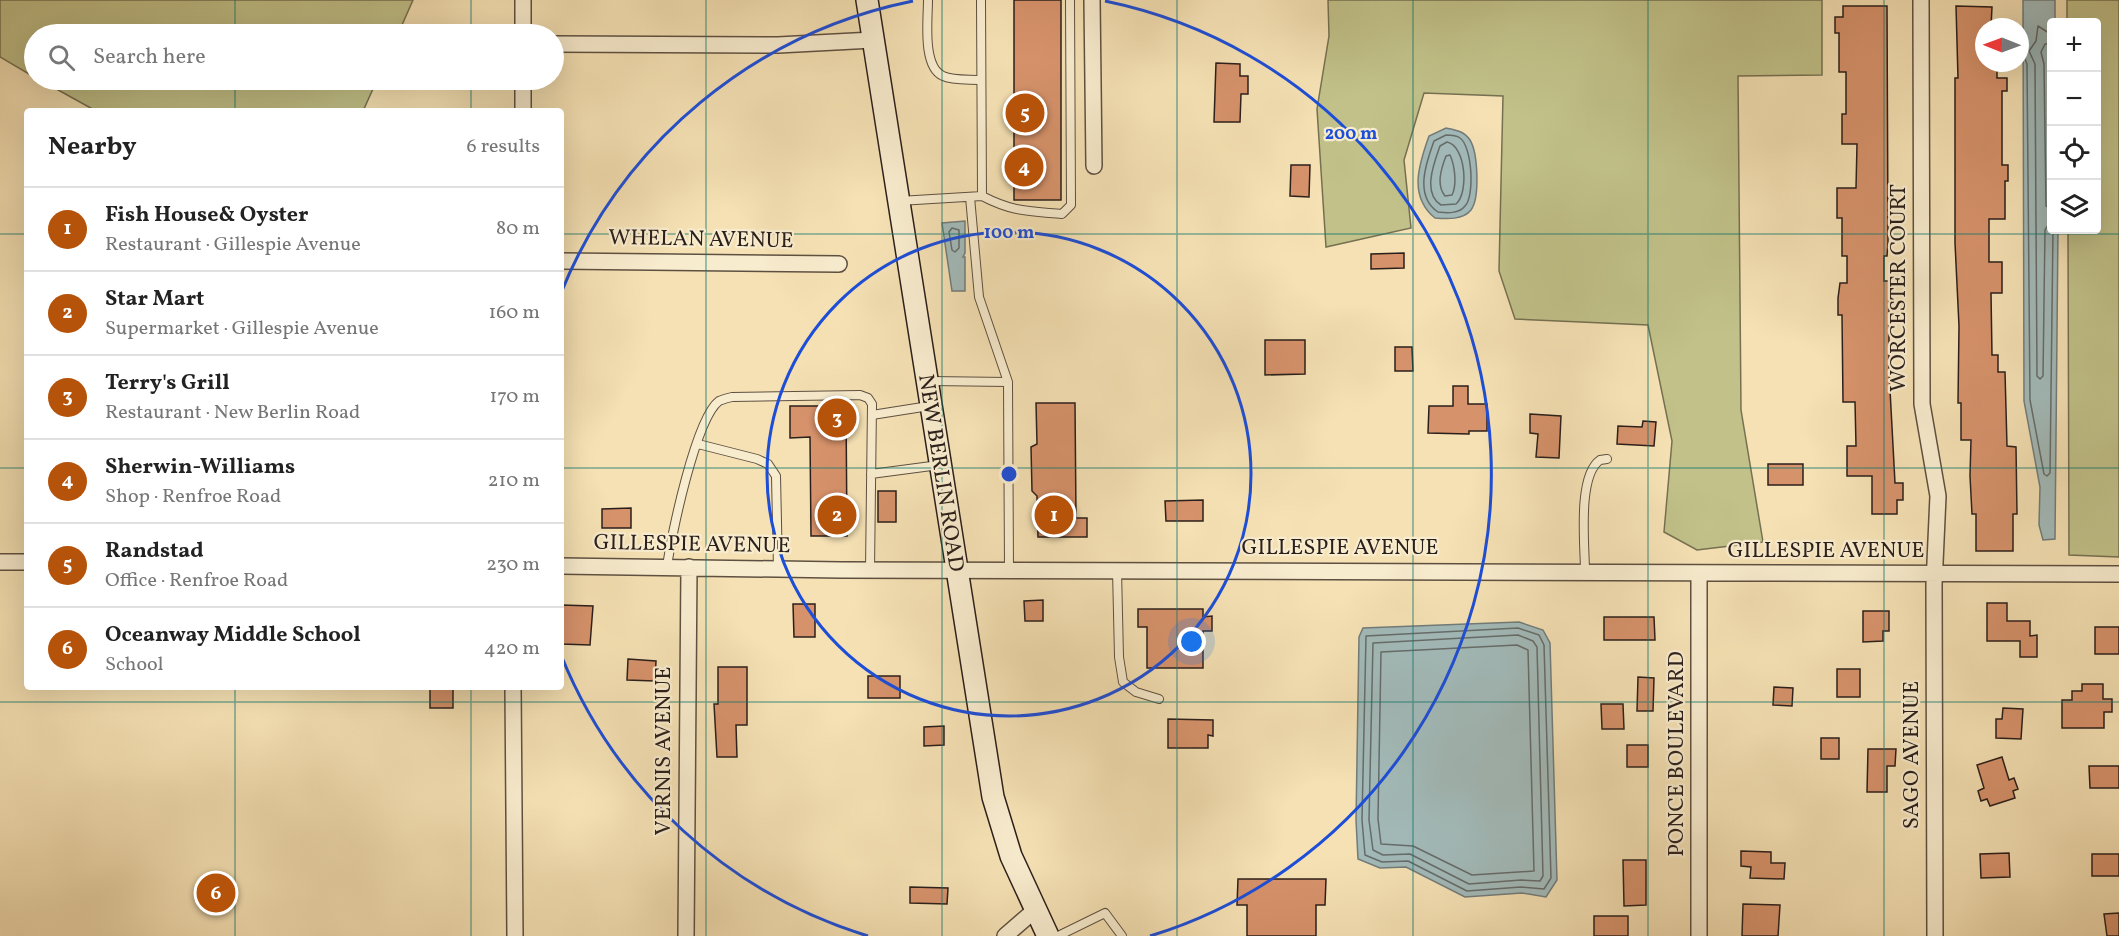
<!DOCTYPE html>
<html lang="en">
<head>
<meta charset="utf-8">
<style>
	body { margin:0; font-family:Vollkorn,serif; background:#f2f2f2; color:#222 }
	.controls { position:absolute; right:18px; top:18px; display:grid; overflow:hidden; border-radius:6px; box-shadow:0 6px 24px #0002 }
	.controls button { width:54px; height:54px; display:grid; place-items:center; padding:0; border:0; border-bottom:2px solid #e0e0e0; background:#fff; color:#222; font:30px sans-serif }
	.compass { position:absolute; left:1975px; top:18px; width:54px; height:54px; border-radius:50%; background:#fff; box-shadow:0 6px 24px #0002; rotate:271deg }
	.you { position:absolute; left:1192px; top:642px; width:21px; height:21px; margin:-15px; border:4px solid #fff; border-radius:50%; background:#1a73e8; box-shadow:0 0 0 9px #1a73e833 }
	.badge { display:grid; place-items:center; width:39px; height:39px; border-radius:50%; background:#b45309; color:#fff; font-size:20px; font-weight:700 }
	.pin { position:absolute; translate:-50% -50%; border:3px solid #fff; box-shadow:0 2px 6px #0006 }
	.list { margin:0; padding:0; list-style:none }
	h2 { display:flex; justify-content:space-between; align-items:center; height:78px; margin:0; padding:0 24px; font-size:26px }
	h2 small { font-size:20px; font-weight:400; color:#767676 }
	.list li { display:grid; grid-template-columns:39px 1fr auto; gap:18px; align-items:center; box-sizing:border-box; height:84px; padding:0 24px; border-top:2px solid #e0e0e0 }
	.list b { display:block; font-size:22px; white-space:nowrap }
	.list p { margin:0; font-size:20px; white-space:nowrap; color:#767676 }
	.list em { font-size:20px; font-style:normal; color:#767676 }
	.icon { flex:none; width:33px; height:33px; fill:none; stroke:currentColor; stroke-width:2; stroke-linecap:round; stroke-linejoin:round }
	.map { position:relative; flex:none; width:2119px; height:936px; overflow:hidden }
	.search { position:absolute; background:#fff; box-shadow:0 6px 24px #0002; left:24px; top:24px; width:540px; height:66px; display:flex; align-items:center; gap:15px; box-sizing:border-box; padding:0 21px; border-radius:33px; color:#767676; font-size:22px }
	.panel { position:absolute; background:#fff; box-shadow:0 6px 24px #0002; left:24px; top:108px; width:540px; height:582px; border-radius:6px }
	.map>svg:first-child { display:block }
	.green { fill:#c1c189; stroke:#767052; stroke-width:1.5 }
	.water { fill:#a2bab9; stroke:#727c7a; stroke-width:1.5 }
	.lines { fill:none; stroke-linecap:round; stroke-linejoin:round }
	.shore { stroke:#666c6a; stroke-width:1.5 }
	.building { fill:#d6926b; stroke:#2b1f1b; stroke-width:1.5 }
	.lane-casing { stroke:#5e5041; stroke-width:10 }
	.street-casing { stroke:#5e5041; stroke-width:18 }
	.secondary-casing { stroke:#2b1f1b; stroke-width:24 }
	.lane { stroke:#f8ecce; stroke-width:8 }
	.street { stroke:#f8ecce; stroke-width:15 }
	.secondary { stroke:#f8ecce; stroke-width:21 }
	.grid { fill:none; stroke:#0f766e; stroke-width:1.5; stroke-opacity:0.55 }
	.ring { fill:none; stroke:#1d4ed8; stroke-width:3 }
	.labels { text-anchor:middle; dominant-baseline:central; stroke-width:4.5; stroke-linejoin:round; paint-order:stroke }
	.street-label { font-size:22px; fill:#2b1f1b; stroke:#f8ecce }
	.centre { fill:#1d4ed8; stroke:#f8ecce; stroke-width:3 }
	.ring-label { font-size:18px; text-anchor:middle; font-weight:bold; fill:#1d4ed8; stroke:#f8ecce; stroke-width:4.5; stroke-linejoin:round; paint-order:stroke }
</style>
</head>
<body>
<div class="map">
<svg width="2119" height="936" viewBox="0 0 2119 936">
	<rect width="100%" height="100%" fill="#f5e1b4"/>
	<filter id="stains"><feTurbulence type="fractalNoise" baseFrequency=".00333" numOctaves="4"/><feColorMatrix values="0 0 0 0 .2 0 0 0 0 .09 0 0 0 0 .02 0 0 0 .5 -.17"/></filter>
	<radialGradient id="worn" r=".72"><stop offset=".6" stop-color="#630" stop-opacity="0"/><stop offset="1" stop-color="#630" stop-opacity=".3"/></radialGradient>
	<!-- green -->
	<path class="green" d="M0 0H413L398 34H34V77L0 57Z
		M1328 0H1822V75L1738 76 1741 410 1763 542 1697 550 1664 532 1672 441 1648 325 1515 319 1499 271 1503 96 1424 93 1404 160 1411 228 1326 247 1317 109 1329 36Z
		M2067 0H2119V557L2069 555 2068 230H2096V22H2067Z
		M40 80H377L363 111H96Z"/>
	<!-- water -->
	<path class="water" d="M2023 0H2055V22H2052V230H2058L2055 539 2043 540 2039 525 2040 487 2024 401Z
		M1446 128C1456 130 1464 131 1470 140 1478 153 1480 198 1471 210 1463 220 1447 219 1435 218 1408 196 1419 164 1429 136Z
		M965 221V253L963 257H965V291H952L942 223Z
		M1519 622 1543 630 1550 643 1557 880 1546 897 1522 893 1465 897 1406 867 1380 868 1358 859 1356 820 1359 637 1363 628Z"/>
	<g class="lines">
		<!-- shore -->
		<path class="shore" d="M2052 35 2038 26 2036 41 2029 51 2035 64 2037 376 2040 379 2043 376 2045 230 2052 219
			M2052 44H2045L2041 52 2044 64 2046 206 2052 209
			M2020 57 2025 59 2027 64 2030 400 2044 474 2047 476 2050 473 2053 230
			M1446 135C1450 135 1456 135 1460 138 1472 146 1475 196 1465 206 1459 214 1447 213 1438 212 1414 196 1426 163 1434 141Z
			M1447 142C1466 146 1469 193 1456 204L1441 205C1422 193 1434 163 1440 146Z
			M1450 155C1455 166 1457 185 1452 195L1445 196C1436 185 1441 169 1446 156Z
			M952 228 959 230V248L955 252 952 250 949 232Z
			M1518 628 1539 635 1544 645 1551 878 1544 889 1521 887 1467 891 1408 861 1382 862 1365 855 1362 820 1366 636Z
			M1518 635 1533 641 1537 647 1543 876 1540 881 1521 880 1469 884 1410 854 1383 855 1373 850 1369 820 1373 643Z
			M1517 645 1528 650 1534 871 1472 875 1413 846 1381 844 1378 819 1381 652Z"/>
	</g>
	<!-- building -->
	<path class="building" d="M1014 0H1061V200H1014Z
		M1843 6H1887L1888 243 1887 256H1884V281H1889V371L1895 483H1903V500H1897V514H1872V476H1847V446H1856L1855 402H1843L1842 315H1838V298L1840 283H1847V256H1842V218H1837V188H1856L1857 144H1842V114H1846V72H1839V33H1835V17H1843Z
		M1956 6 1992 7 1991 27H1984V63H1997V78H2007V91H2002V165H2008V181H2005V219H1989V262H2002V293H1991L1992 355H1998V372H2005L2007 446 2016 447 2017 514H2013V551H1976V514H1972L1970 476 1971 440H1961V403H1958L1959 326 1955 243V78H1958Z
		M1216 63 1240 64V76H1248V94H1241L1240 122H1214Z
		M1291 165H1310L1309 197 1290 196Z
		M1404 253V268L1371 269V254Z
		M1265 340H1305V374L1265 375Z
		M1395 347H1412L1413 371H1395Z
		M1453 386H1468V404H1487V431H1469V434L1428 433 1429 406H1453Z
		M1036 403H1075L1076 518H1087V537H1038L1037 496 1032 491 1031 447 1037 444Z
		M790 406H846L847 536H811L810 437 790 438Z
		M1530 414 1561 416 1559 458 1536 457 1538 434 1530 433Z
		M1643 421 1656 422 1654 446 1617 444 1618 426 1642 427Z
		M1768 464H1803V485H1768Z
		M878 491H896V522H878Z
		M1203 500V521H1166L1165 501Z
		M631 508V528H602V509Z
		M1043 600V621H1025L1024 601Z
		M1987 603H2007V621H2030V636L2037 635V657H2020V641H1987Z
		M793 604H815V637H794Z
		M561 605 593 606 590 645 561 644Z
		M1138 609H1203V617L1212 616V631H1203V668H1147V627H1138Z
		M1863 611H1889V631H1883V641L1863 642Z
		M1604 617H1654L1655 640H1604Z
		M2095 627H2119V654H2095Z
		M628 659 656 661 655 681 627 680Z
		M718 667H747V725H736L737 757H717L714 704H718Z
		M1837 669H1860V697H1837Z
		M868 676H900V698H868Z
		M1638 677 1654 678 1653 711H1637Z
		M2082 684H2103V699H2112V712H2104V728H2062V700H2072V691H2082Z
		M430 687H453V708H430Z
		M1774 687 1793 688 1792 706 1773 705Z
		M1601 704H1623L1624 729H1602Z
		M2003 708 2023 709 2021 739 1996 738V719H2002Z
		M1168 719 1213 720V736L1208 735V748H1168Z
		M944 726V745L924 746V727Z
		M1821 738H1839V759H1821Z
		M1627 745H1648V767H1627Z
		M1868 749H1896L1895 766H1887V792H1867Z
		M2002 757 2009 780 2014 778 2018 789 2013 791 2015 798 1990 806 1987 799 1981 801 1978 791 1984 788 1977 765Z
		M2089 766H2119V788H2090Z
		M1741 851 1771 852V863H1785L1784 879 1750 878 1751 867 1741 866Z
		M2009 853 2010 877 1981 878 1980 854Z
		M2092 854H2119V876H2092Z
		M1623 860H1646V905L1624 906Z
		M1238 879H1326L1325 905H1316V936H1247V905H1237Z
		M910 887 948 888 947 904 910 903Z
		M1743 904 1780 905 1778 936H1742Z
		M2119 913V936H2107L2104 914Z
		M1594 916H1628V936H1594Z"/>
	<g class="lines">
		<!-- lane casing -->
		<g class="lane-casing">
			<path id="lane" d="M928 0C928 19 922 67 943 76 953 81 970 79 981 80
				M982 196C1013 212 1028 211 1062 214L1071 205 1070 0
				M970 197 979 297 1008 382
				M899 201 982 196 981 0
				M930 381 1008 382 1009 569
				M872 415 929 406
				M698 444 757 459 768 464 776 476 778 569
				M871 474 939 465
				M667 567C671 536 696 418 719 401 723 399 728 398 732 397L860 395 868 398 872 404 870 570
				M1117 570 1119 657 1123 682 1136 692 1159 699
				M1585 572C1585 546 1577 476 1600 460L1607 459
				M1058 936 1105 913 1122 936"/>
		</g>
		<!-- street casing -->
		<g class="street-casing">
			<path id="street" d="M1092 0 1094 166
				M1921 0 1922 404 1938 496 1934 585 1935 936
				M523 34V0
				M554 44 778 45 873 40
				M523 111V80
				M561 261 839 264
				M0 562H27
				M561 566 841 570 2119 574
				M513 687 515 936
				M686 936 689 567
				M1005 936 1035 910
				M1699 936V573"/>
		</g>
		<!-- secondary casing -->
		<g class="secondary-casing">
			<path id="secondary" d="M867 0 993 797 1011 856 1048 936"/>
		</g>
		<!-- lane -->
		<use href="#lane" class="lane"/>
		<!-- street -->
		<use href="#street" class="street"/>
		<!-- secondary -->
		<use href="#secondary" class="secondary"/>
	</g>
	<!-- grid -->
	<path class="grid" d="M235 0V34M471 0V34M706 0V936M942 0V936M1177 0V936M1413 0V936M1648 0V936M1884 0V936M235 80V111M471 80V111M0 234H27M561 234H2119M0 468H27M561 468H2119M235 687V936M471 687V936M0 702H2119"/>
	<!-- distance rings -->
	<g class="ring">
		<circle cx="1009" cy="474" r="242"/>
		<path d="M868 936A483 483 0 0 1 561 655M561 293A483 483 0 0 1 913 1M1105 1A483 483 0 0 1 1150 936"/>
	</g>
	<g class="labels">
		<!-- street labels -->
		<g class="street-label">
			<text transform="translate(701 240) rotate(1)">WHELAN AVENUE</text>
			<text transform="translate(1899 288) rotate(-90)">WORCESTER COURT</text>
			<text transform="translate(940 473) rotate(81)">NEW BERLIN ROAD</text>
			<text transform="translate(692 545) rotate(1)">GILLESPIE AVENUE</text>
			<text x="1340" y="548">GILLESPIE AVENUE</text>
			<text x="1826" y="551">GILLESPIE AVENUE</text>
			<text transform="translate(664 751) rotate(-90)">VERNIS AVENUE</text>
			<text transform="translate(1677 754) rotate(-90)">PONCE BOULEVARD</text>
			<text transform="translate(1912 755) rotate(-90)">SAGO AVENUE</text>
		</g>
	</g>
	<circle cx="1009" cy="474" r="9" class="centre"/>
	<g class="ring-label">
		<text x="1351" y="139">200 m</text>
		<text x="1009" y="238">100 m</text>
	</g>
	<rect width="100%" height="100%" filter="url(#stains)"/>
	<rect width="100%" height="100%" fill="url(#worn)"/>
</svg>
<div class="controls">
<button>+</button>
<button>−</button>
<button><svg class="icon" aria-label="locate" viewBox="0 0 24 24"><circle cx="12" cy="12" r="6"/><path d="M12 2v4M12 18v4M2 12h4M18 12h4"/></svg></button>
<button><svg class="icon" aria-label="layers" viewBox="0 0 24 24"><path d="M12 4l9 5-9 5-9-5zM3 14l9 5 9-5"/></svg></button>
</div>
<svg class="compass" viewBox="-18 -18 36 36"><path d="M0-13l5 13h-10z" fill="#e53935"/><path d="M0 13l5-13h-10z" fill="#767676"/></svg>
<div class="you"></div>
<div class="pin badge" style="left:1054px;top:515px">1</div>
<div class="pin badge" style="left:837px;top:515px">2</div>
<div class="pin badge" style="left:837px;top:418px">3</div>
<div class="pin badge" style="left:1024px;top:167px">4</div>
<div class="pin badge" style="left:1025px;top:113px">5</div>
<div class="pin badge" style="left:216px;top:893px">6</div>
<div class="search"><svg class="icon" aria-label="search" viewBox="0 0 24 24"><circle cx="10" cy="10" r="6"/><path d="M15 15l6 6"/></svg>Search here</div>
<section class="panel">
<h2>Nearby<small>6 results</small></h2>
<ul class="list">
<li><span class="badge">1</span><div><b>Fish House&amp; Oyster</b><p>Restaurant · Gillespie Avenue</p></div><em>80 m</em></li>
<li><span class="badge">2</span><div><b>Star Mart</b><p>Supermarket · Gillespie Avenue</p></div><em>160 m</em></li>
<li><span class="badge">3</span><div><b>Terry's Grill</b><p>Restaurant · New Berlin Road</p></div><em>170 m</em></li>
<li><span class="badge">4</span><div><b>Sherwin-Williams</b><p>Shop · Renfroe Road</p></div><em>210 m</em></li>
<li><span class="badge">5</span><div><b>Randstad</b><p>Office · Renfroe Road</p></div><em>230 m</em></li>
<li><span class="badge">6</span><div><b>Oceanway Middle School</b><p>School</p></div><em>420 m</em></li>
</ul>
</section>
</div>
</body>
</html>
